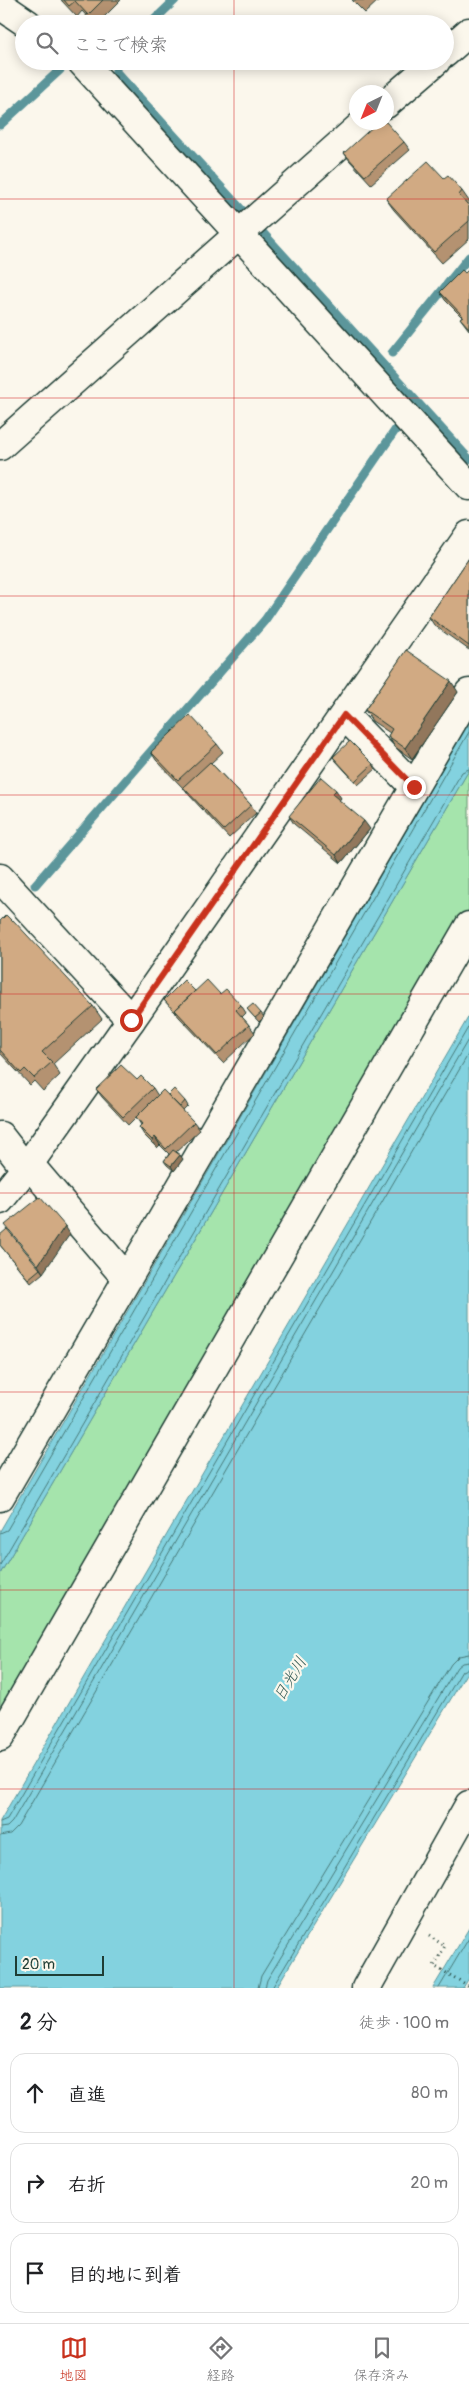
<!DOCTYPE html>
<html lang="ja">
<head>
<meta charset="utf-8">
<style>
	body { margin:0; font-family:Pangolin,"Klee One",sans-serif; background:#f6f6f6; color:#202124 }
	.compass { position:absolute; left:349px; top:85px; width:45px; height:45px; border-radius:50%; background:#fff; box-shadow:0 2px 12px #0003; rotate:223deg }
	.scale { position:absolute; left:15px; bottom:12px; width:89px; box-sizing:border-box; padding-left:5px; border:2px solid #1f3d34; border-top:0; font-size:14px; line-height:18px; white-space:nowrap; color:#1f3d34; -webkit-text-stroke:4px #fbf7ec; paint-order:stroke }
	.stop { position:absolute; width:15px; height:15px; margin:-11px; border:4px solid #c8321e; border-radius:50%; background:#fff }
	.stop.end { background:#c8321e; border-color:#fff; box-shadow:0 1px 5px #0008 }
	.list { margin:0; padding:0; list-style:none }
	h2 { display:flex; justify-content:space-between; align-items:center; height:65px; margin:0; padding:0 20px; font-size:21px }
	h2 small { font-size:16px; font-weight:400; color:#757577 }
	.list li { display:grid; grid-template-columns:32px 1fr auto; gap:15px; align-items:center; box-sizing:border-box; height:80px; margin:0 10px 10px; padding:0 10px; border:1px solid #e0e0e0; border-radius:15px }
	.list b { display:block; font-size:19px; white-space:nowrap }
	.list em { font-size:16px; font-style:normal; color:#757577 }
	.icon { flex:none; width:28px; height:28px; fill:none; stroke:currentColor; stroke-width:2; stroke-linecap:round; stroke-linejoin:round }
	.map { position:relative; flex:none; width:469px; height:1988px; overflow:hidden }
	.search { position:absolute; background:#fff; box-shadow:0 2px 12px #0003; left:15px; right:15px; top:15px; height:55px; display:flex; align-items:center; gap:12px; box-sizing:border-box; padding:0 18px; border-radius:28px; color:#757577; font-size:19px }
	.sheet { height:335px; background:#fff }
	nav { display:flex; justify-content:space-around; align-items:center; box-sizing:border-box; height:70px; border-top:1px solid #e0e0e0; background:#fff; font-size:14px; color:#757577 }
	nav a { display:grid; justify-items:center; gap:2px }
	nav .on { color:#c8321e }
	.map>svg:first-child { display:block }
	.green { fill:#a5e4ac; stroke:#629070 }
	.water { fill:#83d2df; stroke:#5b969b }
	.lines { fill:none; stroke-linecap:round; stroke-linejoin:round }
	.shore { stroke:#477978; stroke-width:1 }
	.stream { stroke:#5b969b; stroke-width:9 }
	.street-casing { stroke:#1f3d34; stroke-width:31 }
	.secondary-casing { stroke:#1f3d34; stroke-width:31 }
	.path { stroke:#1f3d34; stroke-width:3; stroke-dasharray:1 4; stroke-linecap:butt }
	.street { stroke:#fbf7ec; stroke-width:28 }
	.secondary { stroke:#fbf7ec; stroke-width:28 }
	.wall { fill:#b49271; stroke:#1f3d34 }
	.shaded-wall { fill:#92775c; stroke:#1f3d34 }
	.building { fill:#d1aa83; stroke:#1f3d34 }
	.route { stroke:#c8321e; stroke-width:6 }
	.grid { fill:none; stroke:#d62828; stroke-width:1; stroke-opacity:0.55 }
	.labels { text-anchor:middle; dominant-baseline:central; stroke-width:4.5; stroke-linejoin:round; paint-order:stroke }
	.water-label { font-size:16px; font-style:italic; fill:#335b56; stroke:#fbf7ec }
</style>
</head>
<body>
<div class="map">
<svg width="469" height="1988" viewBox="0 0 469 1988">
	<rect width="100%" height="100%" fill="#fbf7ec"/>
	<filter id="ink" filterUnits="userSpaceOnUse"><feTurbulence type="fractalNoise" baseFrequency=".02" numOctaves="2"/><feDisplacementMap in="SourceGraphic" scale="10" xChannelSelector="R" yChannelSelector="G"/><feConvolveMatrix kernelMatrix="1 2 1 2 8 2 1 2 1" color-interpolation-filters="sRGB"/></filter>
	<g filter="url(#ink)">
		<!-- green -->
		<path class="green" d="M469 770V913L0 1722V1574Z"/>
		<!-- water -->
		<path class="water" d="M469 722V770L0 1574V1531Z
			M469 1016V1669L276 1988H0V1821Z
			M469 1928V1978L463 1988H433Z"/>
		<g class="lines">
			<!-- shore -->
			<path class="shore" d="M0 1533 7 1530 469 732
				M0 1565 462 772 469 769
				M0 1822 7 1819 469 1026
				M0 1828 7 1827 12 1822 469 1038
				M0 1836 10 1834 18 1826 469 1053
				M258 1988 261 1976 451 1664 459 1656 469 1654
				M265 1988 267 1980 457 1667 462 1663 469 1662
				M272 1988 462 1671 469 1668
				M439 1988 469 1938"/>
			<!-- stream -->
			<path class="stream" d="M150 24 175 0
				M116 61V72L469 459
				M0 125 60 70
				M392 353 469 257
				M35 885 265 620 396 429"/>
			<!-- street casing -->
			<g class="street-casing">
				<path id="street" d="M0 5 28 24
					M445 53 469 32
					M81 61 469 486
					M386 104 436 61
					M0 446 365 122
					M344 715 414 787
					M0 878 131 1020
					M0 1136 25 1168
					M29 1164 126 1278
					M0 1497 469 693
					M0 1737 469 926"/>
			</g>
			<!-- secondary casing -->
			<g class="secondary-casing">
				<path id="secondary" d="M0 1200 29 1164 131 1020 469 535
					M366 1988 469 1805"/>
			</g>
			<!-- path -->
			<path class="path" d="M429 1936 445 1946 434 1966 469 1986"/>
			<!-- street -->
			<use href="#street" class="street"/>
			<!-- secondary -->
			<use href="#secondary" class="secondary"/>
		</g>
		<!-- wall -->
		<path class="wall" d="M61 0H121L97 24H94L82 11 77 17Z
			M352 0H379L365 13Z
			M404 142 410 150 371 184 350 161 344 153Z
			M444 178 462 191 469 201V203L467 204 469 206V239L442 263 394 210 386 199Z
			M469 270V330L460 318 462 317 445 300 440 292Z
			M469 558V650L434 625 429 617Z
			M458 692 412 759 395 747 388 736 390 733 372 721 365 710Z
			M217 744 223 752 211 763 251 805 256 813 229 838 189 795 184 788V789L156 760 151 752Z
			M333 757 373 764 376 769 358 785 336 761Z
			M341 798 339 800 370 829 341 863 294 824 289 816Z
			M0 921 93 1006 102 1019 53 1064 60 1075 43 1091 34 1081 30 1085 0 1053Z
			M195 991 220 994 241 1005 246 1013 242 1017 249 1025 255 1033 223 1063 180 1018 164 1000Z
			M247 1009 261 1013 264 1017 259 1022Z
			M137 1080 153 1088 158 1096 168 1095 185 1101 188 1106 183 1111 194 1122 200 1130 176 1152 183 1159 174 1171 167 1165 164 1161 169 1154 160 1145 157 1148 144 1135 139 1127 141 1125 136 1117 128 1125 102 1097 96 1089Z
			M0 1235 40 1269 43 1273 31 1283 0 1245Z"/>
		<!-- shaded-wall -->
		<path class="shaded-wall" d="M451 681 458 692 412 759 405 748Z
			M336 790 341 798 338 802 332 794Z
			M364 821 370 829 341 863 336 855Z
			M155 1137 160 1145 157 1148 152 1140Z
			M180 1155 183 1159 174 1171 171 1166Z
			M65 1226 70 1234 43 1273 38 1265Z"/>
		<!-- building -->
		<path class="building" d="M64 0H103L88 15 75 1 69 6Z
			M378 122H386L404 142 365 176 344 153Z
			M428 161 444 178 448 175 462 191 459 195 469 206V221L434 252 386 199Z
			M462 270 465 273 468 270H469V328L460 318 463 316 440 292Z
			M469 558V646L429 617Z
			M406 650 451 681 405 748 388 736 392 729 365 710Z
			M190 715 217 744 178 780 151 752Z
			M350 741 373 764 355 781 333 757Z
			M210 762 251 805 224 830 183 787Z
			M321 777 336 790 332 794 364 821 336 855 289 816Z
			M6 915 12 921 13 920 93 1006 42 1052 52 1062 34 1078 25 1069 21 1073 0 1050V921Z
			M184 980 195 991 175 1010 177 1014 164 1000Z
			M207 980 220 994 226 989 241 1005 236 1010 249 1025 217 1055 175 1010Z
			M253 1004 261 1013 255 1018 247 1009Z
			M121 1065 137 1080 141 1076 153 1088 123 1117 96 1089Z
			M174 1089 185 1101 180 1107 168 1095Z
			M163 1090 194 1122 166 1149 155 1137 152 1140 139 1127 142 1124 136 1117Z
			M173 1150 180 1155 171 1166 164 1161Z
			M40 1197 65 1226 38 1265 5 1225Z
			M7 1229 40 1269 28 1279 0 1245V1235Z"/>
	</g>
	<g class="lines" filter="url(#ink)">
		<!-- route -->
		<path class="route" d="M131 1020 344 715 414 787"/>
	</g>
	<!-- grid -->
	<path class="grid" d="M234 0V24M234 61V1988M0 199H469M0 398H469M0 596H469M0 795H469M0 994H469M0 1193H469M0 1392H469M0 1590H469M0 1789H469"/>
	<g class="labels">
		<!-- water labels -->
		<g class="water-label">
			<text transform="translate(290 1679) rotate(-59)">日光川</text>
		</g>
	</g>
</svg>
<svg class="compass" viewBox="-18 -18 36 36"><path d="M0-13l5 13h-10z" fill="#e53935"/><path d="M0 13l5-13h-10z" fill="#757577"/></svg>
<div class="scale">20 m</div>
<div class="stop" style="left:131px;top:1020px"></div>
<div class="stop end" style="left:414px;top:787px"></div>
<div class="search"><svg class="icon" aria-label="search" viewBox="0 0 24 24"><circle cx="10" cy="10" r="6"/><path d="M15 15l6 6"/></svg>ここで検索</div>
</div>
<section class="sheet">
<h2>2 分<small>徒歩 · 100 m</small></h2>
<ul class="list">
<li><svg class="icon" aria-label="ahead" viewBox="0 0 24 24"><path d="M12 20V5M6 11l6-6 6 6"/></svg><div><b>直進</b></div><em>80 m</em></li>
<li><svg class="icon" aria-label="right" viewBox="0 0 24 24"><path d="M7 20v-9h11M14 6l5 5-5 5"/></svg><div><b>右折</b></div><em>20 m</em></li>
<li><svg class="icon" aria-label="arrive" viewBox="0 0 24 24"><path d="M6 21V4h12l-3 4 3 4H6"/></svg><div><b>目的地に到着</b></div></li>
</ul>
</section>
<nav>
<a class="on"><svg class="icon" aria-label="map" viewBox="0 0 24 24"><path d="M3 6l6-2 6 2 6-2v14l-6 2-6-2-6 2zM9 4v14M15 6v14"/></svg>地図</a>
<a><svg class="icon" aria-label="directions" viewBox="0 0 24 24"><path d="M12 3l9 9-9 9-9-9zM9 14v-3h6M13 9l2 2-2 2"/></svg>経路</a>
<a><svg class="icon" aria-label="saved" viewBox="0 0 24 24"><path d="M7 4h10v16l-5-4-5 4z"/></svg>保存済み</a>
</nav>
</body>
</html>
